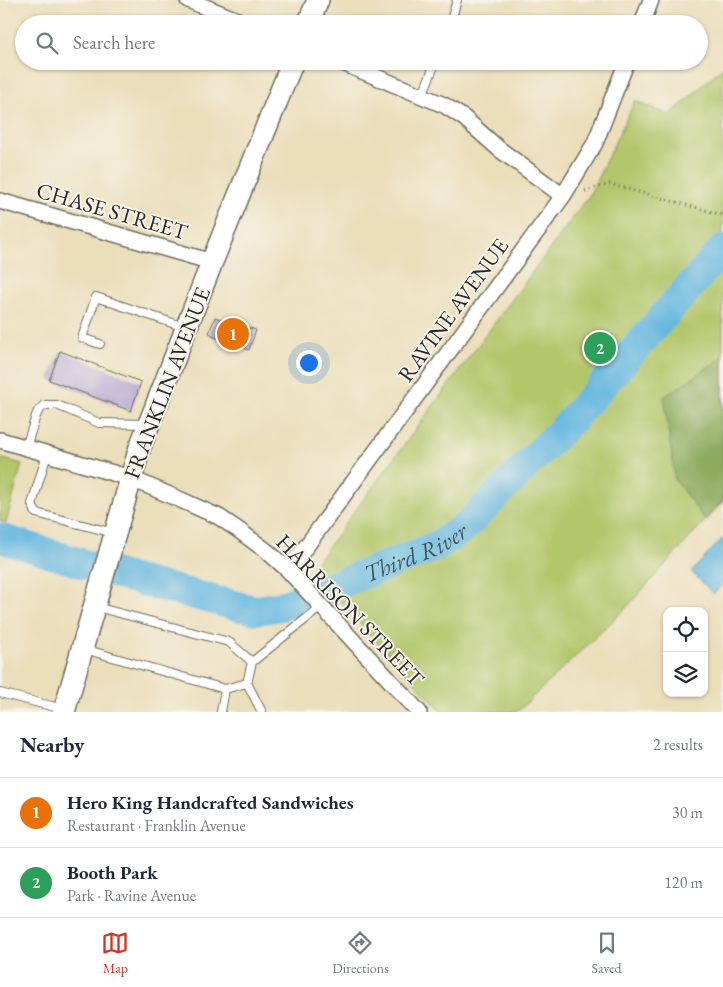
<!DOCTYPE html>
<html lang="en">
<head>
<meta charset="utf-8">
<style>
	body { margin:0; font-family:"EB Garamond",serif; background:#f6f6f7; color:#1f2937 }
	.controls { position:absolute; right:15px; bottom:15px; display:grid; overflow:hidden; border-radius:10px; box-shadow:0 1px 4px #0004 }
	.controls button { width:45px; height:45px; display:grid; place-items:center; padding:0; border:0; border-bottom:1px solid #e0e1e3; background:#fff; color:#1f2937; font:25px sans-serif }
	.you { position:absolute; left:308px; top:362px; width:18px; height:18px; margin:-12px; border:4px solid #fff; border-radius:50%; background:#1a73e8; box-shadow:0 0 0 8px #1a73e833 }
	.badge { display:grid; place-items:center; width:32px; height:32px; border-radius:50%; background:#d93025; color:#fff; font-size:16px; font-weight:700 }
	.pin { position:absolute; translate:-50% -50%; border:2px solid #fff; box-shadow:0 1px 5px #0006 }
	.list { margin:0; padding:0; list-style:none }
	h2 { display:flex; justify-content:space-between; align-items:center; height:65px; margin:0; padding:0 20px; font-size:21px }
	h2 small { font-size:16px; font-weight:400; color:#747a83 }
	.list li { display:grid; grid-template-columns:32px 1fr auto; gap:15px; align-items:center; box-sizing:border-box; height:70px; padding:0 20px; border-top:1px solid #e0e1e3 }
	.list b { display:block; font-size:19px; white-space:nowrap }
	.list p { margin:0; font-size:16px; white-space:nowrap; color:#747a83 }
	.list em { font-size:16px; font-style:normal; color:#747a83 }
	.icon { flex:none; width:28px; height:28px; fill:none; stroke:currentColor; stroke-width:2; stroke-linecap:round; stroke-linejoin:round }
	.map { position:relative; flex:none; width:723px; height:712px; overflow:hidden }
	.search { position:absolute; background:#fff; box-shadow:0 1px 4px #0004; left:15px; right:15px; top:15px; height:55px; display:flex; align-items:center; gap:12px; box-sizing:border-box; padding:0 18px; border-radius:28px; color:#747a83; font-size:19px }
	.sheet { height:205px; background:#fff }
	nav { display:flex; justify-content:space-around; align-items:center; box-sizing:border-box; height:70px; border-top:1px solid #e0e1e3; background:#fff; font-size:14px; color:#747a83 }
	nav a { display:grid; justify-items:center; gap:2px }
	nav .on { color:#d93025 }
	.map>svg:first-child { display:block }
	.green { fill:#b2c66b; stroke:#6e784b }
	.forest { fill:#8dab5f; stroke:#5c6b45 }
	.water { fill:#65b7e0; stroke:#487186 }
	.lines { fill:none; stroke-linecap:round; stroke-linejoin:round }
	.river { stroke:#65b7e0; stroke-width:30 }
	.building { fill:#aea2d0 }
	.service-casing { stroke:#6e6a5d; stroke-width:10 }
	.minor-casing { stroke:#6e6a5d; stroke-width:18 }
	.secondary-casing { stroke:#6e6a5d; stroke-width:24 }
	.path { stroke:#6e6a5d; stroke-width:3; stroke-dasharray:1 4; stroke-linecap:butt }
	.service { stroke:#fff; stroke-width:8 }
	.minor { stroke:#fff; stroke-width:15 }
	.secondary { stroke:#fff; stroke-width:21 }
	.labels { text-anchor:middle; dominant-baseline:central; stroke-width:4; stroke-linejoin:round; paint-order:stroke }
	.street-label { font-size:22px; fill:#2b2b2b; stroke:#f7f3e8 }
	.water-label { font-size:24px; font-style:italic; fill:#3c5561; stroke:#f7f3e8 }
</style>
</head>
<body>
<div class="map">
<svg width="723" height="712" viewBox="0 0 723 712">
	<rect width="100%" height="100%" fill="#f7f3e8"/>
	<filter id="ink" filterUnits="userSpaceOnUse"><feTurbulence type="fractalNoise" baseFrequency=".02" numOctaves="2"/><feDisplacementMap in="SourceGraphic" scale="10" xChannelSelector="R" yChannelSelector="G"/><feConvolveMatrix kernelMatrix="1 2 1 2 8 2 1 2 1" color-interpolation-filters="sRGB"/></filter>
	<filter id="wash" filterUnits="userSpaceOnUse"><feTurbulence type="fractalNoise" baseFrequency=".0096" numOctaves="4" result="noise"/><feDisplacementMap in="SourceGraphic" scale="20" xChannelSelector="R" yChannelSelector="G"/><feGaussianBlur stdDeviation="1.12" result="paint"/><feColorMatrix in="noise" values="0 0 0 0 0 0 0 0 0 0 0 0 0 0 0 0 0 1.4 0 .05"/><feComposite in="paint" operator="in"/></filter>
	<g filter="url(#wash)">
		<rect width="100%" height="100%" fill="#ebdebb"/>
		<!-- green -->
		<path class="green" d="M723 67V501L624 610 517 712H442L311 570 589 196 635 101 670 115Z
			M0 458 22 464 6 523 0 521Z"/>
		<!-- forest -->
		<path class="forest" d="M723 357V501L705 520 675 480 664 397Z"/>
		<!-- water -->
		<path class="water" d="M723 538V584L714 594 691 572Z"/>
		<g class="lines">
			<!-- river -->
			<path class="river" id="s1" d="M0 538 137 580 241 607 257 610 282 606 434 547 448 539 465 527 568 424 723 249"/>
		</g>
		<g id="blocks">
			<!-- building -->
			<path class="building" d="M215 317 230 323V321L256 330 249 350 212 336 213 335 209 333Z
				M60 351 141 382 131 411 49 380Z"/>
		</g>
	</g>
	<g filter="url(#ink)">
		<use href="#blocks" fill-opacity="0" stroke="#6e6a5d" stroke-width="1"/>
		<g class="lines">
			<!-- service casing -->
			<g class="service-casing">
				<path id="service" d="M450 24 457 0
					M422 96 436 61
					M100 344 82 338 96 297 184 327
					M26 447 37 413 44 405H57L99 423 146 424
					M47 454 32 504 36 513 114 533
					M96 607 229 642 252 662
					M84 649 225 689 247 683 252 662 322 606
					M247 683 262 712
					M0 693 63 709
					M221 712 225 689"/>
			</g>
			<!-- minor casing -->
			<g class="minor-casing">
				<path id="minor" d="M188 0 247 24
					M642 24 651 0
					M338 61 444 105 464 118 499 149 563 196
					M0 201 212 262
					M0 440 130 478 181 500 219 517 237 529 268 552 287 569 419 712
					M287 569 302 552 563 196 595 143 627 61"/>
			</g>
			<!-- secondary casing -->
			<g class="secondary-casing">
				<path id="secondary" d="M308 24 318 0
					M64 712 140 447 212 262 293 61"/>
			</g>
			<!-- path -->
			<path class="path" d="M585 191 610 184 723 215"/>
			<!-- service -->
			<use href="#service" class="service"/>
			<!-- minor -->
			<use href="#minor" class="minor"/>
			<!-- secondary -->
			<use href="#secondary" class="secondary"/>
		</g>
	</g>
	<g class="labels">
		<!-- street labels -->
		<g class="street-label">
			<text transform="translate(112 211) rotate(16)">CHASE STREET</text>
			<text transform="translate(453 310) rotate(-54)">RAVINE AVENUE</text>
			<text transform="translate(167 383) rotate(-69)">FRANKLIN AVENUE</text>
			<text transform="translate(350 610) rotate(46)">HARRISON STREET</text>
		</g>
		<!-- water labels -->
		<g class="water-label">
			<text stroke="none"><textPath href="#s1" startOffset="436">Third River</textPath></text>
		</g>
	</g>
</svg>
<div class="controls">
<button><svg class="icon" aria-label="locate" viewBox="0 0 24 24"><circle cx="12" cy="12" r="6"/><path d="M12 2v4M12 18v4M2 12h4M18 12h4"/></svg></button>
<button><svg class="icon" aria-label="layers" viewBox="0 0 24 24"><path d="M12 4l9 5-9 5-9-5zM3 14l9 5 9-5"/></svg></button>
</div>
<div class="you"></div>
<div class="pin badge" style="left:233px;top:334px;background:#e8710a">1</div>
<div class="pin badge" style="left:600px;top:348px;background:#2e9e5b">2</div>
<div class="search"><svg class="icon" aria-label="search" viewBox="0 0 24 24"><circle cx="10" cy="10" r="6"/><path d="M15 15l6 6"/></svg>Search here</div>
</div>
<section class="sheet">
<h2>Nearby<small>2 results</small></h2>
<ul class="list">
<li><span class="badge" style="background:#e8710a">1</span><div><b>Hero King Handcrafted Sandwiches</b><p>Restaurant · Franklin Avenue</p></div><em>30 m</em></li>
<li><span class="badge" style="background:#2e9e5b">2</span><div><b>Booth Park</b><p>Park · Ravine Avenue</p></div><em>120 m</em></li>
</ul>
</section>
<nav>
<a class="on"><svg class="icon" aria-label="map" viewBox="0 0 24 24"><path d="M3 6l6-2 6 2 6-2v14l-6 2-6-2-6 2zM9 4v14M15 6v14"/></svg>Map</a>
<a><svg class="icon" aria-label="directions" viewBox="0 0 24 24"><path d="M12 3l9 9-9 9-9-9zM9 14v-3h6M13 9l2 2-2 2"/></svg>Directions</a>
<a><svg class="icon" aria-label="saved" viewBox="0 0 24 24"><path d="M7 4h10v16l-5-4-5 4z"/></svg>Saved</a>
</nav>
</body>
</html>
